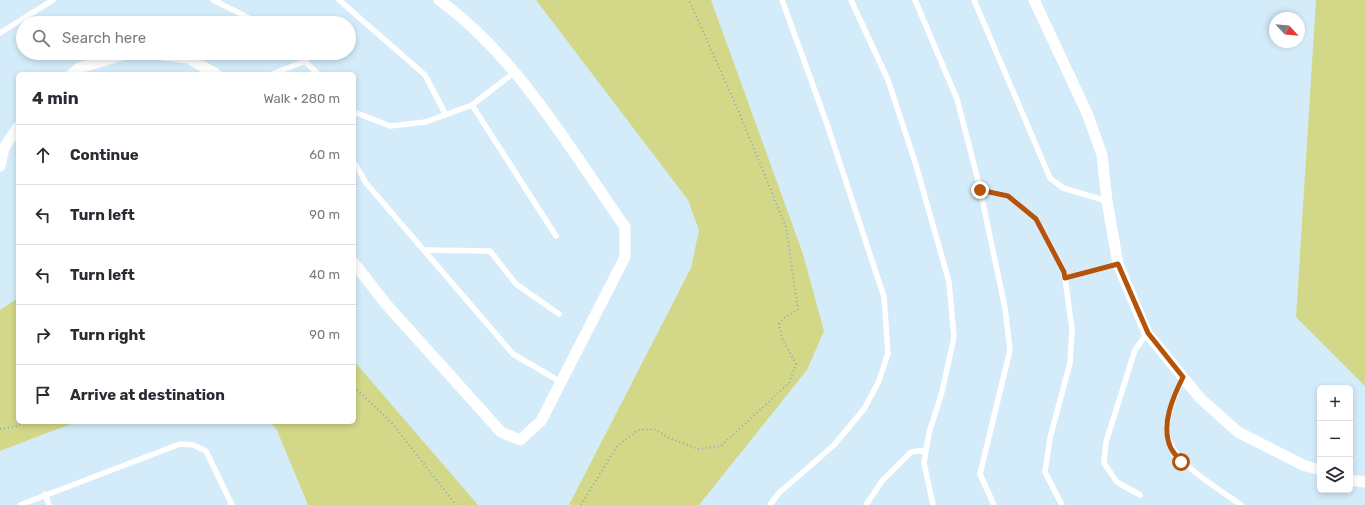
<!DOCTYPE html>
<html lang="en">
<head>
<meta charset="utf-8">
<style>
	body { margin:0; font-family:Rubik,sans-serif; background:#f7f7f7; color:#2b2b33 }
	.controls { position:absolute; right:12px; bottom:12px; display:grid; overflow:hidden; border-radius:6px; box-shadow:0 2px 6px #0003 }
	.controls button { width:36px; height:36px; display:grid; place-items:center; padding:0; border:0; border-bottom:1px solid #e1e1e2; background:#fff; color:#2b2b33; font:20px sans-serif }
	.compass { position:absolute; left:1269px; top:12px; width:36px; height:36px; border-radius:50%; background:#fff; box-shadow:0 2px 6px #0003; rotate:116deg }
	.stop { position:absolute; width:12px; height:12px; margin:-9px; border:3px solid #b45309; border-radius:50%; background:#fff }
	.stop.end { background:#b45309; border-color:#fff; box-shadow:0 1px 4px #0008 }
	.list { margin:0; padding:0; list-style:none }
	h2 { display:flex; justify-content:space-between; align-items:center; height:52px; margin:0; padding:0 16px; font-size:17px }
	h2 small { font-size:13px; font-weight:400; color:#7c7c81 }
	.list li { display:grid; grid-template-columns:26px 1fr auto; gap:12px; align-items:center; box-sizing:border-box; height:60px; padding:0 16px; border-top:1px solid #e1e1e2 }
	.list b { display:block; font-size:15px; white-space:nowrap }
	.list em { font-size:13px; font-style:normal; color:#7c7c81 }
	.icon { flex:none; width:22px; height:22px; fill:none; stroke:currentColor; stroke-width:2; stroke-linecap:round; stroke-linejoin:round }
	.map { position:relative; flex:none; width:1365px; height:505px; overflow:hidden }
	.search { position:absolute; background:#fff; box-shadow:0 2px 6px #0003; left:16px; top:16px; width:340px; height:44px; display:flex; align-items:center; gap:10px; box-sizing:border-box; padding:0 14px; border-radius:22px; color:#7c7c81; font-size:15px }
	.panel { position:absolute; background:#fff; box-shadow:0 2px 6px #0003; left:16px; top:72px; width:340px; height:352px; border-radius:6px }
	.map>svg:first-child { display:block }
	.green { fill:#d2d887 }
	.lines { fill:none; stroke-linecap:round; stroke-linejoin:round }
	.path { stroke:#90a9b6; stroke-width:2; stroke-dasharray:1 3; stroke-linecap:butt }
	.lane { stroke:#fff; stroke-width:5.5 }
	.street { stroke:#fff; stroke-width:11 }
	.route { stroke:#b45309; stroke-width:5 }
</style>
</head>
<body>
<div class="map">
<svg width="1365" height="505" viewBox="0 0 1365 505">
	<rect width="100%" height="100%" fill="#d4ecfa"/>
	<!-- green -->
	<path class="green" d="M536 0H711L803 254 824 331 807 370 699 505H569L691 268 699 230 688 200Z
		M1316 0H1365V386L1296 317Z
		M18 298V422H76L0 451V310Z
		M354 361 478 505H308L276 428 269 422H354Z"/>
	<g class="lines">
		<!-- path -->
		<path class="path" d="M354 387 392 423 456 505
			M0 429 14 427 24 422
			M581 505 617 446 638 430 654 429 669 438 698 449 721 446 789 383 796 364 782 338 779 324 784 318 798 310 786 227 738 110 689 0"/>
		<!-- lane -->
		<path class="lane" d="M213 0 259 23
			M339 0 425 75 446 115
			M851 0 888 80 916 165 949 282 954 337 942 392 929 433 924 463 933 505
			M915 0 957 99 979 184 1005 308 1010 350 980 474 994 505
			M974 0 1050 178 1063 188 1107 201
			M0 33 53 0
			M296 53 318 74
			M272 74 306 61
			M472 105 556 236
			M354 112 390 126 426 122 472 105 515 72
			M354 162 366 183 513 354 561 382
			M980 190 1008 196 1036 219 1064 271 1072 329 1070 363 1050 438 1045 472 1062 505
			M425 250 490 251 516 284 559 314
			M1065 278 1118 264
			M1183 377C1176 392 1166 415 1167 431 1169 462 1217 487 1241 505
			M45 494 49 505
			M1140 495 1117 482 1104 463 1106 442 1135 350 1147 333
			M20 505 180 444 193 445 206 451 232 505
			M770 505 779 493 834 445 864 409 879 381 888 353 884 297 827 124 782 0
			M866 505 882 481 911 452 926 450"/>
		<!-- street -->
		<path class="street" d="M1034 0 1087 113 1102 155 1107 201 1118 264 1147 333 1200 398 1238 432 1303 465 1320 470
			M147 53 188 58 216 74
			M72 74 79 68 129 53
			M0 166 4 148 18 127
			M354 263 386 304 501 432 520 440 541 421 625 257V227C571 150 516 55 439 0
			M1350 480 1365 482"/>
	</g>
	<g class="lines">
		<!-- route -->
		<path class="route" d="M980 190 1008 196 1036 219 1064 272 1065 278 1118 264 1148 333 1183 377C1173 397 1161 424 1170 446 1172 452 1178 457 1181 462"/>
	</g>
</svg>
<div class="controls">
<button>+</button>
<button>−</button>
<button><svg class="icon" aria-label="layers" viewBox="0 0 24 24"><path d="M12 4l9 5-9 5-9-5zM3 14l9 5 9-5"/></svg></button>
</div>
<svg class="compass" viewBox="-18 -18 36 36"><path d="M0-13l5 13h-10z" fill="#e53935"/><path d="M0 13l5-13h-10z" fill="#7c7c81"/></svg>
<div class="stop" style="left:1181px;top:462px"></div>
<div class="stop end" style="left:980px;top:190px"></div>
<div class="search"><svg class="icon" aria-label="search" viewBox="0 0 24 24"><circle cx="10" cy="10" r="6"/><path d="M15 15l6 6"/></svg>Search here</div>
<section class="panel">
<h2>4 min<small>Walk · 280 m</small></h2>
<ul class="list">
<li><svg class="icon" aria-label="ahead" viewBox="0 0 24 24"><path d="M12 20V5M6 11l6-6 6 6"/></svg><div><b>Continue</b></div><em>60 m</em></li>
<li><svg class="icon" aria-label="left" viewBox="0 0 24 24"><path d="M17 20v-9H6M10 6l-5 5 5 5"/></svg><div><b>Turn left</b></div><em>90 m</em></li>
<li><svg class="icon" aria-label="left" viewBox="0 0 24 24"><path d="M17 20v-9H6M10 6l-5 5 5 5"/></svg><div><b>Turn left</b></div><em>40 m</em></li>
<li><svg class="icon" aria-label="right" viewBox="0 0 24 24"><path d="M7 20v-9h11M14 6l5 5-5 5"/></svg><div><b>Turn right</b></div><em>90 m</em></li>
<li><svg class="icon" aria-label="arrive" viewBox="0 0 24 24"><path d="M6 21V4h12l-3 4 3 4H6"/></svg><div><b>Arrive at destination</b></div></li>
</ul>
</section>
</div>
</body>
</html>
